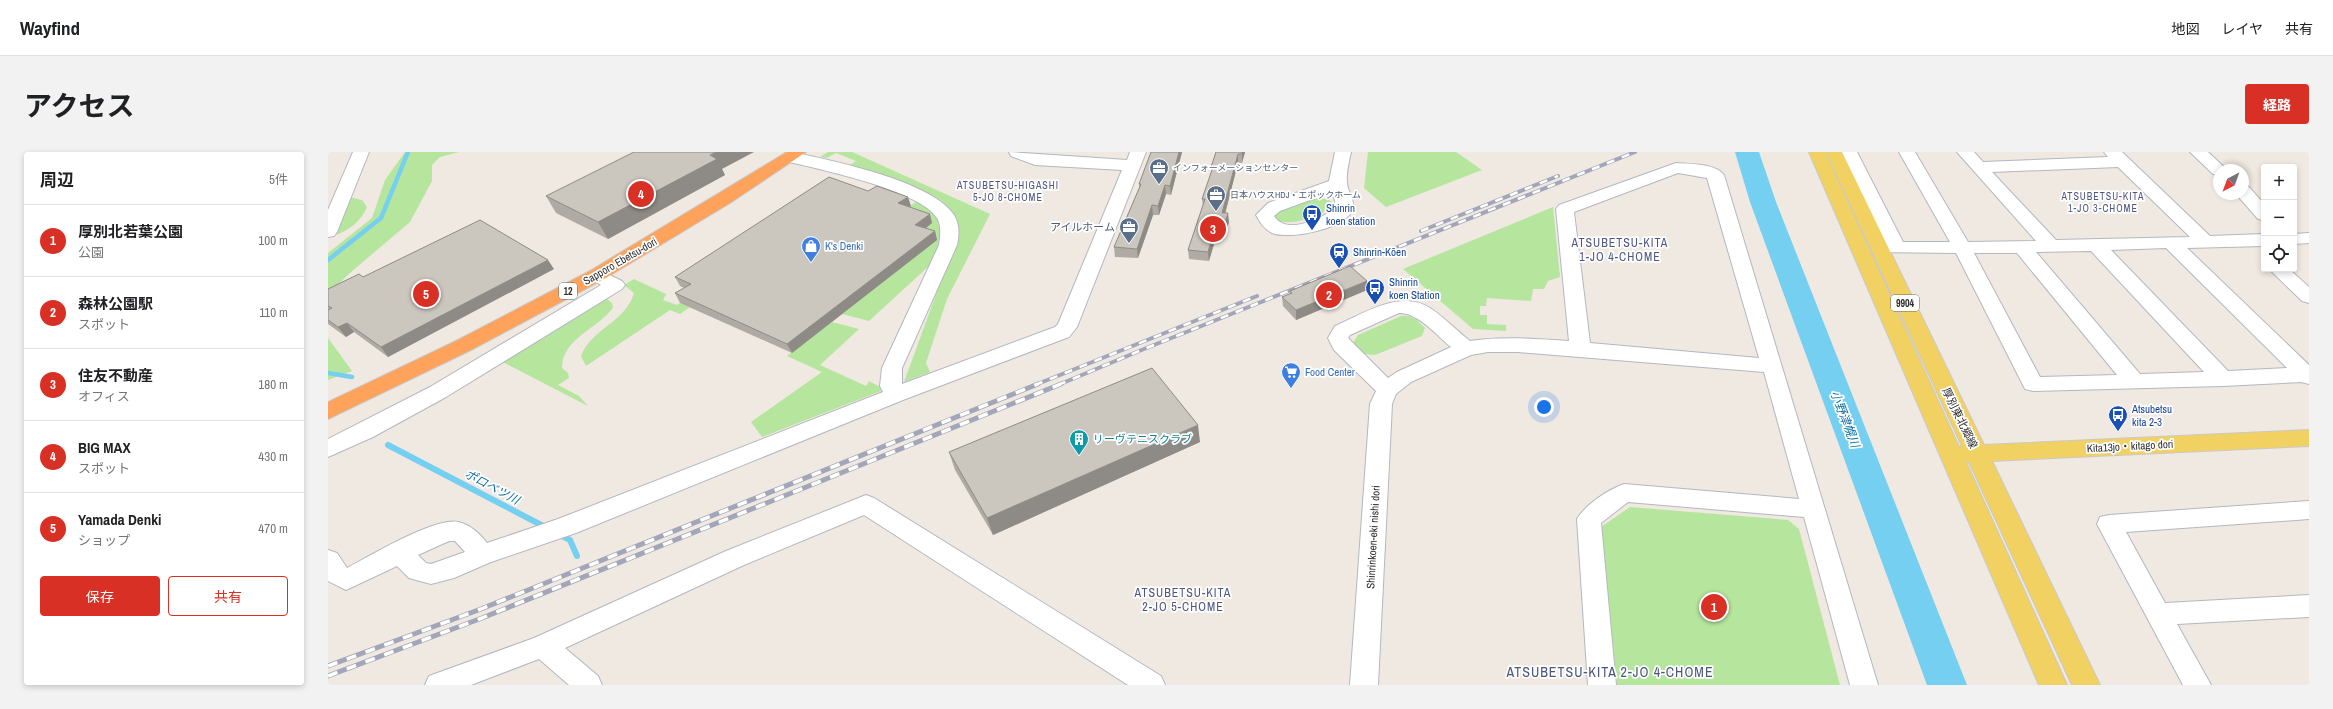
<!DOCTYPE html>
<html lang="ja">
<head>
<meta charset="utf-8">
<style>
	body { margin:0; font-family:"Archivo Narrow","Noto Sans JP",sans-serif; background:#f2f2f2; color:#202124 }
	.controls { position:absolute; right:12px; top:12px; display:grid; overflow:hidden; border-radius:4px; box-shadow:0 2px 6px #0003 }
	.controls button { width:36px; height:36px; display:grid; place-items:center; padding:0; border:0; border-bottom:1px solid #e0e0e0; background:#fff; color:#202124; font:20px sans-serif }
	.compass { position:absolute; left:1885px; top:12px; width:36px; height:36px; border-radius:50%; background:#fff; box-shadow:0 2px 6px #0003; rotate:221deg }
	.you { position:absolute; left:1216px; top:255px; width:14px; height:14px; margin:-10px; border:3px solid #fff; border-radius:50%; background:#1a73e8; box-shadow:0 0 0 6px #1a73e833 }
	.badge { display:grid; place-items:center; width:26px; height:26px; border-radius:50%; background:#d93025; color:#fff; font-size:13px; font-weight:700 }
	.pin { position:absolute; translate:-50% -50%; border:2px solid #fff; box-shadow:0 1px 4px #0006 }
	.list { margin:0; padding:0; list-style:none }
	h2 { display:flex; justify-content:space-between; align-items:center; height:52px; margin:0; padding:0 16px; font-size:17px }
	h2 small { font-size:13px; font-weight:400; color:#757577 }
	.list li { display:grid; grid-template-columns:26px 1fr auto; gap:12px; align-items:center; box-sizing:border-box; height:72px; padding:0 16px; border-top:1px solid #e0e0e0 }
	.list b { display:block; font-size:15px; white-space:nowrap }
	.list p { margin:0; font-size:13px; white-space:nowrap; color:#757577 }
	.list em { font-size:13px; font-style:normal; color:#757577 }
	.actions { display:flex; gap:8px; padding:12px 16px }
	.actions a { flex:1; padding:9px 0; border:1px solid #d93025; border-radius:4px; text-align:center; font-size:14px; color:#d93025 }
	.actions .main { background:#d93025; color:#fff }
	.icon { flex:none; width:22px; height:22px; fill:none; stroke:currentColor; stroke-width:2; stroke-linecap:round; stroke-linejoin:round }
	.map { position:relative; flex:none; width:1981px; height:533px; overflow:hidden; border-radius:4px }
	header { display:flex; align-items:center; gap:24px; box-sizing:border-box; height:56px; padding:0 20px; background:#fff; border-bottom:1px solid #e0e0e0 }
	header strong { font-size:19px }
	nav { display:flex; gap:22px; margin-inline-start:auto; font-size:14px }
	.intro { display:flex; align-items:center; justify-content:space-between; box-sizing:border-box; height:96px; padding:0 24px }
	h1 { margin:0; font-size:28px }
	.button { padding:10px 18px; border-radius:4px; background:#d93025; color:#fff; font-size:14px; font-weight:700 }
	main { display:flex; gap:24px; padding:0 24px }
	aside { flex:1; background:#fff; border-radius:4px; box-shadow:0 2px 6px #0003 }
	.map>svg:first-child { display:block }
	.green { fill:#b6e59e }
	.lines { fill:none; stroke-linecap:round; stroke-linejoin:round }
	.stream-far1 { stroke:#75cff0; stroke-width:4.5 }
	.stream { stroke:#75cff0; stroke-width:6 }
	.river { fill:#75cff0; fill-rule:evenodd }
	.minor-casing { stroke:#b4b7c1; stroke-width:2 }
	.major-casing { stroke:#c9c9c9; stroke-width:2 }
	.highway-casing { stroke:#c9c9c9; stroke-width:2 }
	.minor { fill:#fff; fill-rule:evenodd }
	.major { fill:#f2d163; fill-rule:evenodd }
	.highway { fill:#ffa35c; fill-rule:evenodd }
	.rail-far1-casing { stroke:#a3a6b8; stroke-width:4 }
	.rail-casing { stroke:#a3a6b8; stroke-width:5 }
	.rail-far1 { stroke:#fff; stroke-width:2.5; stroke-dasharray:8; stroke-linecap:butt }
	.rail { stroke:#fff; stroke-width:3.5; stroke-dasharray:10; stroke-linecap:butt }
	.wall { fill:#afaba4 }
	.shaded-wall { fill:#8e8b86 }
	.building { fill:#cbc7bf; stroke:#8e8b86 }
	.labels { text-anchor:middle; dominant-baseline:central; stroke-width:3.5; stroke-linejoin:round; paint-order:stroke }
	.far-service-label { font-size:9px; fill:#4e5e75; stroke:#fff; text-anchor:start }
	.far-neighbourhood-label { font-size:10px; letter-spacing:1px; fill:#4d5680; stroke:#fff }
	.shield { fill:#fff; stroke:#6d6d6d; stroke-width:1 }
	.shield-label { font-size:10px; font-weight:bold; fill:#2e2e2e }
	.transit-label { font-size:11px; fill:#164399; stroke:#fff; text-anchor:start }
	.service-label { font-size:11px; fill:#4e5e75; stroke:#fff; text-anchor:end }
	.shop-label { font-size:11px; fill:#366cbe; stroke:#fff; text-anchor:start }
	.street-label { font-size:11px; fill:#2e2e2e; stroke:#fff }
	.culture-label { font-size:11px; fill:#0d838f; stroke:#fff; text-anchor:start }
	.neighbourhood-label { font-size:12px; letter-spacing:1px; fill:#4d5680; stroke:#fff }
	.water-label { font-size:12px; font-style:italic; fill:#0d6fa3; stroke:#fff }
	.near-neighbourhood-label { font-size:14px; letter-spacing:1px; fill:#4d5680; stroke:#fff }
</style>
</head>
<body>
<header>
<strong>Wayfind</strong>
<nav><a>地図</a><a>レイヤ</a><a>共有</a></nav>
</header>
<div class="intro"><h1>アクセス</h1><a class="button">経路</a></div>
<main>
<aside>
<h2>周辺<small>5件</small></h2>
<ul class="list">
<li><span class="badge">1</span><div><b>厚別北若葉公園</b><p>公園</p></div><em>100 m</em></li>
<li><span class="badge">2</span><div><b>森林公園駅</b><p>スポット</p></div><em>110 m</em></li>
<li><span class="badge">3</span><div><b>住友不動産</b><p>オフィス</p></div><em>180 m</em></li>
<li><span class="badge">4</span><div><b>BIG MAX</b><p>スポット</p></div><em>430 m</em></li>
<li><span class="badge">5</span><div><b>Yamada Denki</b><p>ショップ</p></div><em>470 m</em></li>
</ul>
<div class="actions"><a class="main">保存</a><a>共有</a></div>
</aside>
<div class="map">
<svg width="1981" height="533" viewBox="0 0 1981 533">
	<rect width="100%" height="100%" fill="#efe9e1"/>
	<!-- green -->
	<path class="green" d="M77 0H131L112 5 104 13V29L82 70 23 120 0 142V101L44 66 57 28Z
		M500 0H524L662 62 619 147 598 211 602 220 576 230 628 88C633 67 625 56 608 45L522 13 528 9 508 1 499 6 492 5Z
		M1040 0H1128L1154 18 1058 55 1036 36Z
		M21 45 34 48 39 55C34 68 21 79 7 83Z
		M988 46 999 47 1004 50V54C994 64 962 75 949 68L947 64 952 58Z
		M590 48 614 68 612 90 602 113 541 169 514 162 590 82 604 71 573 61Z
		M1225 55 1232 125 1220 129 1216 137H1205L1203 149 1159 146 1158 154H1152V163H1159V172L1178 173V179L1145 177 1075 117Z
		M306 127 338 142 335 148 349 153 352 151 362 155 352 162 342 158 258 214 253 204C263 177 298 170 306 141L296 133Z
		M275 144 284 151 285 156C269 177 234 187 234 216L240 221 241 226 230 233 251 244 260 254 171 208Z
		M1073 164C1084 163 1089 168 1097 176L1094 184 1047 203 1036 202 1025 191 1030 183Z
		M504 170 531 177 492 213 538 234 541 229 552 235 553 239 434 285 423 270 494 220 459 204Z
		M0 186 24 219 0 228Z
		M1302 355 1460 368 1471 377 1512 533H1289L1273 375Z"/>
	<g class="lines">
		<!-- stream-far1 -->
		<path class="stream-far1" d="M0 108 53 66 80 0
			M0 221 24 225"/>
		<!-- stream -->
		<path class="stream" d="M60 293 219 376
			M230 382 242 388 249 404"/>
		<!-- river -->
		<path class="river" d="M1407 0H1431L1448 50 1639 533H1599L1422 50Z"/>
		<!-- minor casing -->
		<g class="minor-casing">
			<path id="minor" d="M25 0H41L9 80 6 84 0 85V58Z
				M463 0C502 8 604 29 626 63 632 73 631 83 629 93L574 216V232L727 175 730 172 794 18 707 13 683 4 681 0 799 8 802 0H818L749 175 741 185 575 248 248 381 163 410 126 426 103 432 81 426 69 414 18 438 0 429V398L9 401 19 416C42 404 107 365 130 370 143 373 151 381 159 391L230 367 555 240 552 234 554 216 611 93C612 85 614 74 609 66 592 38 490 17 457 9L455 5 457 1ZM121 389H127L137 400 103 412 98 411 90 403Z
				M1007 0H1023C1021 10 1018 20 1019 30 1019 39 1027 48 1025 57 1018 77 962 88 944 81 936 77 932 70 928 63L940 51 1001 29ZM1004 40 1007 49V57C992 66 959 84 946 64L952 59Z
				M1513 0H1529L1575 90H1622L1571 0H1587L1640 90 1708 89 1629 0H1646L1655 10 1780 5 1776 0H1794L1882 84 1936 82V94L1859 96 1981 213V232L1973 230 1895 234 1705 239 1697 237 1628 101 1545 100 1543 96 1545 92 1557 90ZM1790 15 1862 85 1728 88 1664 20ZM1838 96 1959 216 1900 219 1783 98ZM1763 99 1876 220 1812 222 1708 100ZM1646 101H1689L1789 223 1712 225Z
				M1862 0H1880L1899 18H1891V23L1885 22Z
				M1348 11C1361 12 1387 11 1396 23L1550 533H1522L1476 365 1300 350 1273 371 1288 533H1260L1249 367C1257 353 1281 337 1296 332L1471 347 1436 220 1190 200H1160L1143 203 1083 230 1068 242 1064 252 1050 533H1022L1042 252 1048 239 1006 198 1000 186 1007 174C1036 162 1071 137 1102 156 1116 165 1129 179 1142 189 1175 184 1208 187 1241 189L1228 57 1231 53ZM1350 21 1379 26 1431 206 1262 191 1246 60ZM1071 161C1091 161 1108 183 1123 195L1069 220 1060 226 1020 186 1022 183Z
				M1915 34 1921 35 1936 52V68L1930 67 1908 42H1915Z
				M1981 81V91L1966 92V82Z
				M269 117 294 129 297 133 294 137 118 245 45 285 0 305V287L102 235 273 133 259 123 262 119Z
				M1941 117H1961L1981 135V151L1974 149Z
				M538 343 546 346 833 524 837 533H800L536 363 416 413 237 496 270 524 274 533H241L211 507 143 533H97L101 524 206 486 398 399Z
				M1981 349V367L1798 380 1837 451 1981 443V465L1849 472 1883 533H1855L1769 372 1772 365 1781 363Z"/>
		</g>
		<!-- major casing -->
		<g class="major-casing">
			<path id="major" d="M1481 0H1497L1631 295 1634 294 1498 0H1514L1656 293 1981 278V294L1664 309 1772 533H1744L1641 310H1638L1739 533H1711Z"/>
		</g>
		<!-- highway casing -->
		<g class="highway-casing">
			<path id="highway" d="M459 0H478L402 51 276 127 143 198 0 267V250L128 189 262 119Z"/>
		</g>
		<!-- minor -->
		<use href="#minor" class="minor"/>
		<!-- major -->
		<use href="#major" class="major"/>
		<!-- highway -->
		<use href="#highway" class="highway"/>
		<!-- rail-far1 casing -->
		<g class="rail-far1-casing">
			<path id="rail-far1" d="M1093 79 1230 24
				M707 233 929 144
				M730 233 816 197 1307 0"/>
		</g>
		<!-- rail casing -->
		<g class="rail-casing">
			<path id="rail" d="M0 514 153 457 710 232
				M0 524 154 466 733 232"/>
		</g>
		<!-- rail-far1 -->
		<use href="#rail-far1" class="rail-far1"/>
		<!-- rail -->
		<use href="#rail" class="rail"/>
	</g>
	<!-- wall -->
	<path class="wall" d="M823 0H854L843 43 838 42 831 63H825L810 106 787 105 786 95 811 36V32Z
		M888 0H917L914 11H910L897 61 901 70 896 86 888 85 881 109 861 107 860 98 875 54 874 47 884 20 883 15Z
		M394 17 397 23 280 87 228 61 218 44Z
		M540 39 583 54 581 55 604 71 598 76 607 79 609 88 464 201 352 151 347 141 356 136 352 134 347 125Z
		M226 117 60 205 26 180 18 185 0 172V137L35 125Z
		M1039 138 968 168 955 154 954 145 962 142V139Z
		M872 290 665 383 627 318 621 300Z"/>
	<!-- shaded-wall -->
	<path class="shaded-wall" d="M388 0H426L394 17 397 23 280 87 270 70Z
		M851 0H854L843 43 842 34Z
		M914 0H917L914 11Z
		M910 2V11L895 70 894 61Z
		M837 33 838 42 831 63 830 54Z
		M580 45 583 54 573 61 570 51Z
		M824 53 825 63 810 106 809 97Z
		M900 61 901 70 896 86 895 77Z
		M602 62 604 71 590 82 587 73Z
		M887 76 888 85 881 109 880 100Z
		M607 79 609 88 464 201 459 192Z
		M220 108 226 117 60 205 53 195Z
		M1039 129V138L968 168V158Z
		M19 171 26 180 18 185 10 175Z
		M870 273 872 290 665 383 659 366Z"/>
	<!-- building -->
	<path class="building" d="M306 0H388L382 3 389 7 270 70 218 44Z
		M823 0H851L842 34 837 33 830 54 824 53 809 97 786 95 813 32H811Z
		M888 0H914V2H910L894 61H900L895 77 887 76 880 100 860 98 877 47H874L885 15H883Z
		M501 25 540 39 549 34 580 45 570 51 602 62 587 73 607 79 459 192 347 141 363 132 347 125Z
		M152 68 220 108 53 195 19 171 10 175 0 168V158L4 156 0 154V137L31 122 35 125Z
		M1022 114 1039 129 968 158 954 145 964 141 962 139Z
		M824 216 870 273 659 366 621 300Z"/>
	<!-- icons -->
	<defs>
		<g id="office-pin" transform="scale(1)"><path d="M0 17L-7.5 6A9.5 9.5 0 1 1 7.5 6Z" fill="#5c6f8a" stroke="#fff"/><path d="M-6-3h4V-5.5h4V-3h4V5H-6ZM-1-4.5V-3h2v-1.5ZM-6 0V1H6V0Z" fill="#fff"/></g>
		<g id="bus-pin" transform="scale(1)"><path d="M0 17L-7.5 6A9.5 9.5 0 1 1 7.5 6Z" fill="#1a4fb4" stroke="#fff"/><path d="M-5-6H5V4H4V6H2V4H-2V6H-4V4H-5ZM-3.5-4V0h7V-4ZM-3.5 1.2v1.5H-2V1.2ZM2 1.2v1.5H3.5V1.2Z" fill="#fff"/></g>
		<g id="shop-pin" transform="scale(1)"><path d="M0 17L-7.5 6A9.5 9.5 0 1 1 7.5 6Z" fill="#3f7fe0" stroke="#fff"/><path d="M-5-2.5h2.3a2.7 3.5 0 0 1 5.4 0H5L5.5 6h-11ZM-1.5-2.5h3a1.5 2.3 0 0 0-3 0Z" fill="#fff"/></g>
		<g id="station-pin" transform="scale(1)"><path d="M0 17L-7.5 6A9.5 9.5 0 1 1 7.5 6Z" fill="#1a4fb4" stroke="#fff"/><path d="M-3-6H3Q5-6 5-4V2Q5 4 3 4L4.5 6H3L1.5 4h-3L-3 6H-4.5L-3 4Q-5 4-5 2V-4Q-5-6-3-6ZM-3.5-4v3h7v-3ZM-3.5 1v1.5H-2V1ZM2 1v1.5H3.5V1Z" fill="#fff"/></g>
		<g id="supermarket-pin" transform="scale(1)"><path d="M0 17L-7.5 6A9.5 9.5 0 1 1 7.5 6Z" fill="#3f7fe0" stroke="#fff"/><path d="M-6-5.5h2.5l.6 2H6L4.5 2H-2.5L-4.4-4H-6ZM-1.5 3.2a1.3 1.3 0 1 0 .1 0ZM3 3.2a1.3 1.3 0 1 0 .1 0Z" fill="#fff"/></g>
		<g id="building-pin" transform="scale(1)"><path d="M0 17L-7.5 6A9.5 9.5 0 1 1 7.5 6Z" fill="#0f9aa8" stroke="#fff"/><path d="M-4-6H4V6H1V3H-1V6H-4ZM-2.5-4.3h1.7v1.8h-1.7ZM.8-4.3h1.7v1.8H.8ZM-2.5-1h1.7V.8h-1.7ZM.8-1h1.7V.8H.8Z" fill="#fff"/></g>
	</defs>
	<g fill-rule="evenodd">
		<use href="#office-pin" x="831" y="16"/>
		<use href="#office-pin" x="888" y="43"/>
		<use href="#bus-pin" x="984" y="62"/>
		<use href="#office-pin" x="801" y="75"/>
		<use href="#shop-pin" x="483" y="94"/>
		<use href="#station-pin" x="1011" y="100"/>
		<use href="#bus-pin" x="1047" y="136"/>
		<use href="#supermarket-pin" x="963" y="220"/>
		<use href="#bus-pin" x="1790" y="263"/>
		<use href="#building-pin" x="751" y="287"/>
	</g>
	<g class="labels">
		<!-- far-service labels -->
		<g class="far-service-label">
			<text x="845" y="16">インフォーメーションセンター</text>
			<text x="902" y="43">日本ハウスHDJ・エポックホーム</text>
		</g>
		<!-- far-neighbourhood labels -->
		<g class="far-neighbourhood-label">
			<text x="680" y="33">ATSUBETSU-HIGASHI<tspan x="680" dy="12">5-JO 8-CHOME</tspan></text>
			<text x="1775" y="44">ATSUBETSU-KITA<tspan x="1775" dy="12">1-JO 3-CHOME</tspan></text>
		</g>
		<!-- shield labels -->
		<g class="shield">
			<rect x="231" y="131" width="18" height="16" rx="3"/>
			<rect x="1563" y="143" width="28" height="16" rx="3"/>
		</g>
		<g class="shield-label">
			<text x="240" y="139">12</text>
			<text x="1577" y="151">9904</text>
		</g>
		<!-- transit labels -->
		<g class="transit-label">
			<text x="998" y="56">Shinrin<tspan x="998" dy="13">koen station</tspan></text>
			<text x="1025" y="100">Shinrin-Kōen</text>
			<text x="1061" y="130">Shinrin<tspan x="1061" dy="13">koen Station</tspan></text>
			<text x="1804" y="257">Atsubetsu<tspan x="1804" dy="13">kita 2-3</tspan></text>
		</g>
		<!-- service labels -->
		<g class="service-label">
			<text x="787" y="75">アイルホーム</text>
		</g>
		<!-- shop labels -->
		<g class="shop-label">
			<text x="497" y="94">K's Denki</text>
			<text x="977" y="220">Food Center</text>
		</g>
		<!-- street labels -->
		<g class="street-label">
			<text transform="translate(292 109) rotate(-30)">Sapporo Ebetsu-dori</text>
			<text transform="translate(1632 266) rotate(64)">厚別東北郷線</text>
			<text transform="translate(1802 294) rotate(-3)">Kita13jo・kitago dori</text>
			<text transform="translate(1045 385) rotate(-87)">Shinrinkoen-eki nishi dori</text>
		</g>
		<!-- culture labels -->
		<g class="culture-label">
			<text x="765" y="287">リーヴテニスクラブ</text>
		</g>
		<!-- neighbourhood labels -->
		<g class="neighbourhood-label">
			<text x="1292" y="91">ATSUBETSU-KITA<tspan x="1292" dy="14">1-JO 4-CHOME</tspan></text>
			<text x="855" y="441">ATSUBETSU-KITA<tspan x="855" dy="14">2-JO 5-CHOME</tspan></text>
		</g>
		<!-- water labels -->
		<g class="water-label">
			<text transform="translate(1517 267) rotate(69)">小野津幌川</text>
			<text transform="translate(164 335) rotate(28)">ポロベツ川</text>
		</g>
		<!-- near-neighbourhood labels -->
		<g class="near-neighbourhood-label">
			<text x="1282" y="520">ATSUBETSU-KITA 2-JO 4-CHOME</text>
		</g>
	</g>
</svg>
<div class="controls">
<button>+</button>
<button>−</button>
<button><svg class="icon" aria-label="locate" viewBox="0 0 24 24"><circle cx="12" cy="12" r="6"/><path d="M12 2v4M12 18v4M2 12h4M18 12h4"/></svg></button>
</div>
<svg class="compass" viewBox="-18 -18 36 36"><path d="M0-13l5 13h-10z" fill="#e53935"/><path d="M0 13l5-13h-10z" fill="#757577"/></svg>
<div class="you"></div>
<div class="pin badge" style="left:1386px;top:455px">1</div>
<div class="pin badge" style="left:1001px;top:143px">2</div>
<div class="pin badge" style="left:885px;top:77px">3</div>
<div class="pin badge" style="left:313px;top:42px">4</div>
<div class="pin badge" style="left:98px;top:142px">5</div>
</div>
</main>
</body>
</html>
